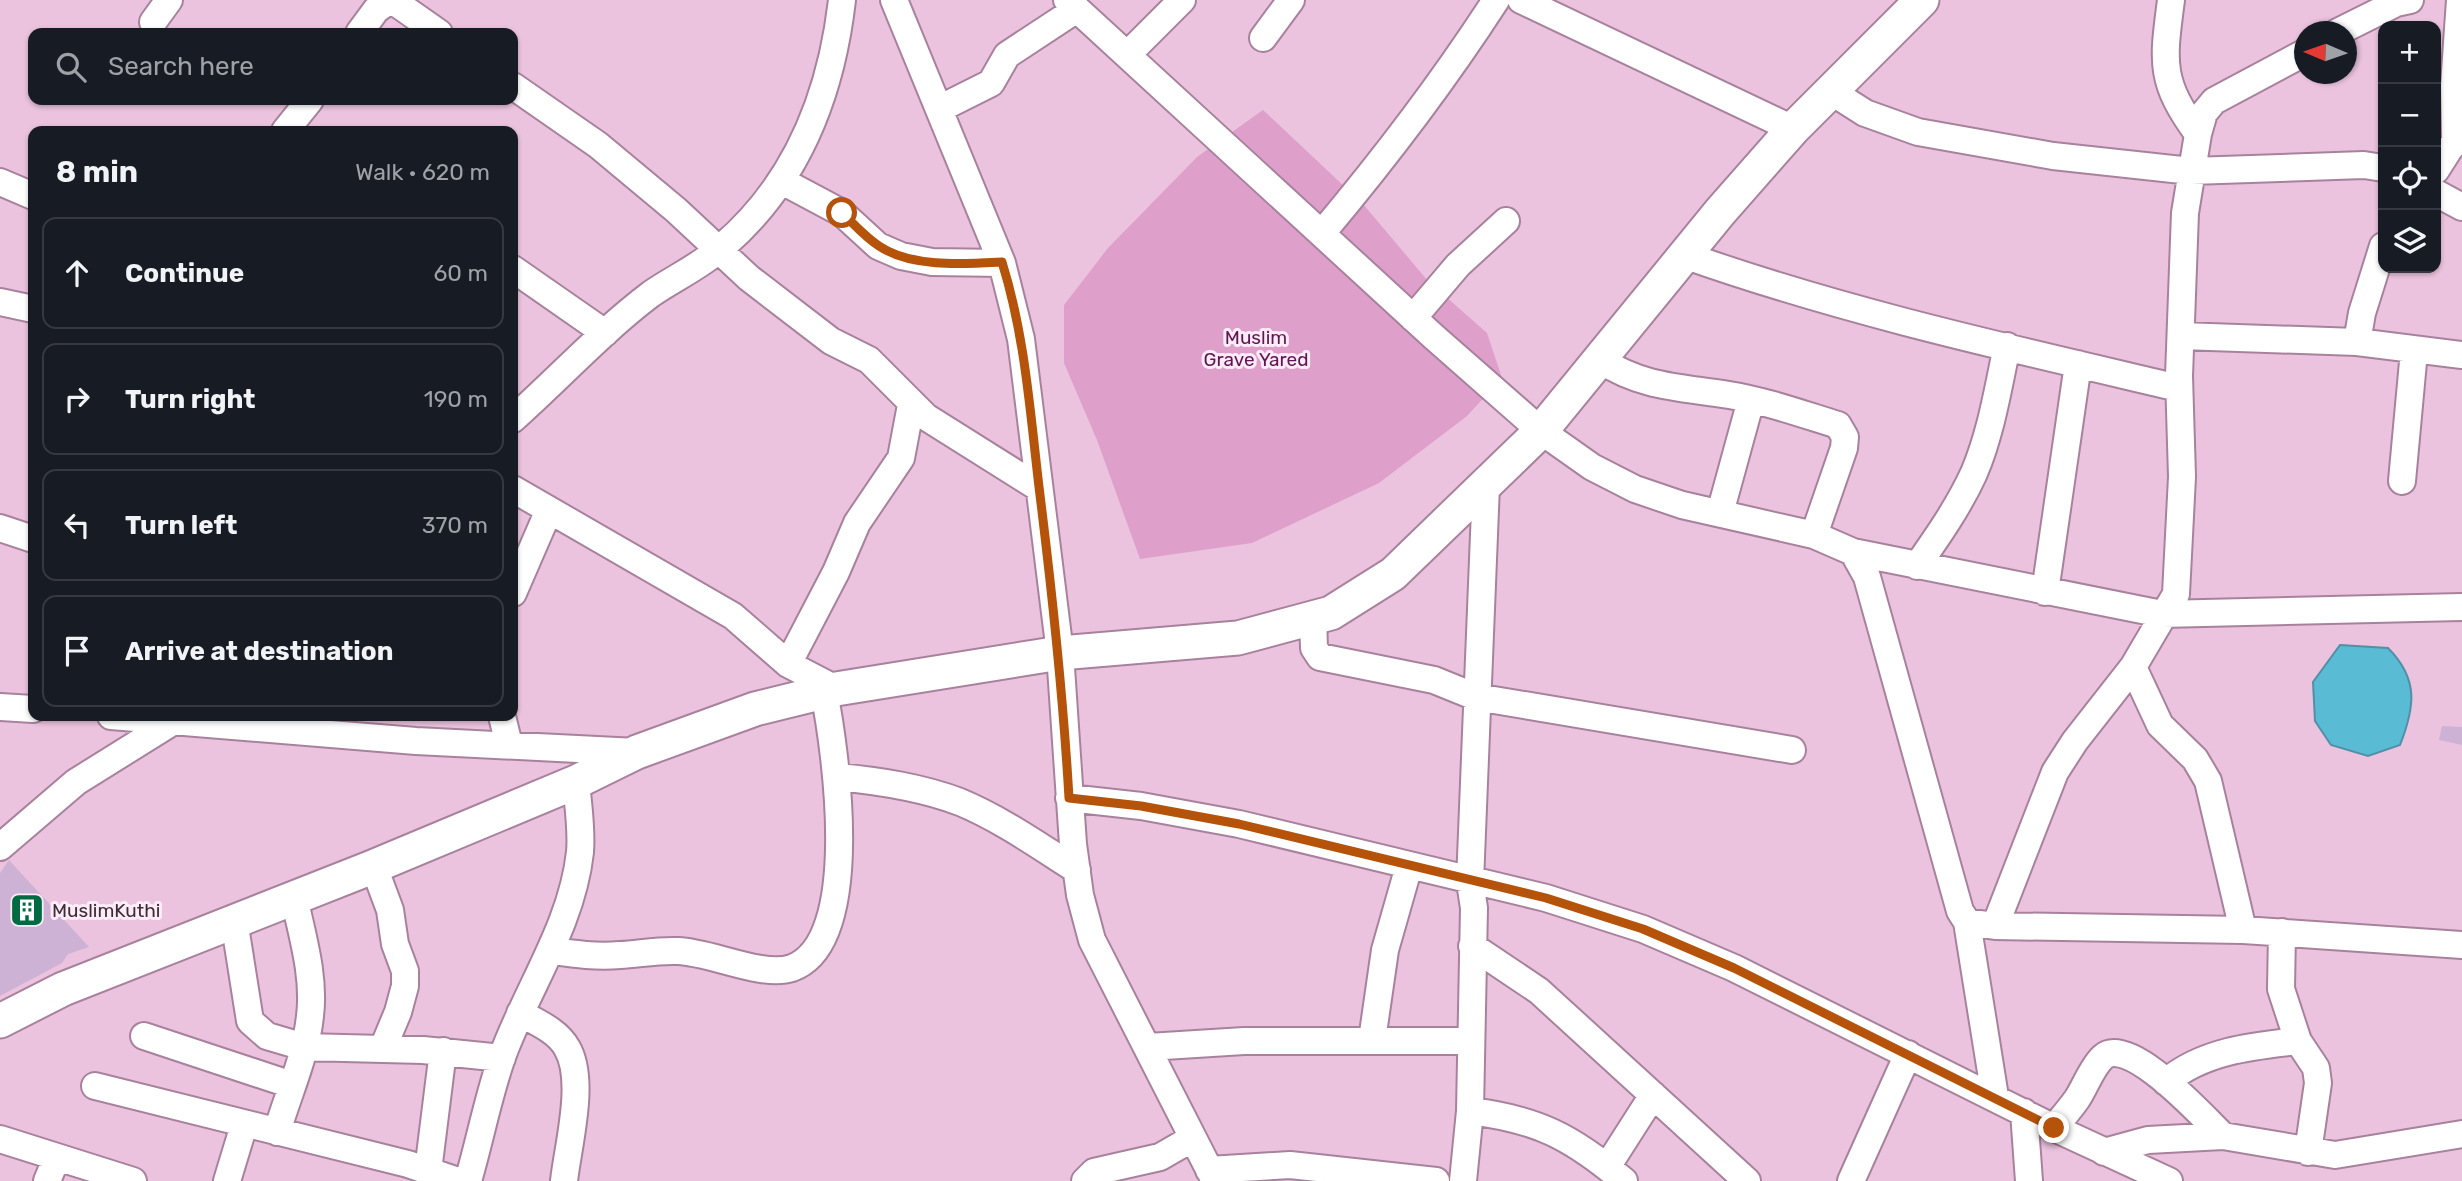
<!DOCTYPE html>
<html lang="en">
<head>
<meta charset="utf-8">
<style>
	body { margin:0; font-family:Rubik,sans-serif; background:#20242c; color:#f1f3f6 }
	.controls { position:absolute; right:21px; top:21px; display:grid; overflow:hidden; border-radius:14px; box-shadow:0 2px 5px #0004 }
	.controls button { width:63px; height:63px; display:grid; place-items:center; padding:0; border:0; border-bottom:2px solid #363941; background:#171b24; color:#f1f3f6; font:35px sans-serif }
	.compass { position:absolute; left:2294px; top:21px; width:63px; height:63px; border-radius:50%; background:#171b24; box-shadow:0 2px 5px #0004; rotate:272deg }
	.stop { position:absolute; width:21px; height:21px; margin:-16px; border:5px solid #b45309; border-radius:50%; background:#fff }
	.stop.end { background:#b45309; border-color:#fff; box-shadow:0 2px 7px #0008 }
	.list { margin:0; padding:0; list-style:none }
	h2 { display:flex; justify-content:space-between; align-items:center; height:91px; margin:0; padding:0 28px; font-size:30px }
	h2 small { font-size:23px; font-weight:400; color:#9ea1a6 }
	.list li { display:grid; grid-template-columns:46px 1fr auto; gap:21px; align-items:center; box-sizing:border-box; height:112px; margin:0 14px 14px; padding:0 14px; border:2px solid #363941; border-radius:14px }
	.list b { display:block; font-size:26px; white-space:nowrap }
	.list em { font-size:23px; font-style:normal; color:#9ea1a6 }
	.icon { flex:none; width:38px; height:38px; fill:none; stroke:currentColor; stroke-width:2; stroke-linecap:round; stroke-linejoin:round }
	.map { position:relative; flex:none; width:2462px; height:1181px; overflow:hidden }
	.search { position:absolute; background:#171b24; box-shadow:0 2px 5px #0004; left:28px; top:28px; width:490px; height:77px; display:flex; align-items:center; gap:18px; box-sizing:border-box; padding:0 24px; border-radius:14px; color:#9ea1a6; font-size:26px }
	.panel { position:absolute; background:#171b24; box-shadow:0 2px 5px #0004; left:28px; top:126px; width:490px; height:595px; border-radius:14px }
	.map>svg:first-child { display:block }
	.green { fill:#dea0cb }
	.water { fill:#5abbd5; stroke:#5190a6; stroke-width:2 }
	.building { fill:#cdb2d5 }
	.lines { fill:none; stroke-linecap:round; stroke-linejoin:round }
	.minor-casing { stroke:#a8829c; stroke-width:30 }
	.major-casing { stroke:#a8829c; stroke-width:37 }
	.minor { stroke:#fff; stroke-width:26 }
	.major { stroke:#fff; stroke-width:33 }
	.route { stroke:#b45309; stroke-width:9 }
	.labels { text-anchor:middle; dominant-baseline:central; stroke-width:6; stroke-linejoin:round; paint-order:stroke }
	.park-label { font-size:19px; fill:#621651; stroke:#fdecf7 }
	.poi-label { font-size:19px; fill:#3c2c37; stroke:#fdecf7; text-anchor:start }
</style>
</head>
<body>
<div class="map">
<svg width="2462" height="1181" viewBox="0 0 2462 1181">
	<rect width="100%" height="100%" fill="#ebc3de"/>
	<!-- green -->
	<path class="green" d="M1263 110 1363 204 1428 281 1487 333 1502 378 1467 416 1379 483 1252 543 1140 559 1097 440 1064 363V305L1108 248 1197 157Z"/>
	<!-- water -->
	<path class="water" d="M2340 645 2388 648C2419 679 2415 707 2400 745L2368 756 2331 745 2315 721 2313 682Z"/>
	<!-- building -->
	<path class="building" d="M2442 726 2462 727V745L2439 740Z
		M9 860 89 947 68 954 62 963 0 996V873Z"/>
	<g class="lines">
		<!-- minor casing -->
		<g class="minor-casing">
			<path id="minor" d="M392 0 439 33
				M894 0 1002 263 1021 339 1060 653 1073 844 1080 895 1092 940 1215 1181
				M1067 0 1434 337 1541 431 1592 467 1635 489 1682 505 1814 535 1853 552 1867 577 1960 911 1967 922 1995 926 2243 930 2462 945
				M1521 0 1793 129
				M2171 0C2163 62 2159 81 2198 134
				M153 22 169 0
				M2338 32 2396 3 2410 0
				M359 33 376 10 390 0
				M1263 38 1291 0
				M1128 54 1182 0
				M513 86 598 145 676 210 749 278 831 341 869 360 926 417 1039 488
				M1832 92 1865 113 1918 132 2053 156 2191 171 2364 165 2383 168
				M941 108 991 83 1007 55 1077 9
				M285 131 310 100
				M2455 143 2454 86 2460 0
				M2436 170 2450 148 2462 136
				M782 181 842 213 878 246 901 256 932 262 1002 263
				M0 182 33 196
				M2436 193 2462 207
				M1322 233C1385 158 1443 82 1496 0
				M1684 255C1845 312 2013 349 2179 388
				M513 269 605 333
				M0 302 33 309
				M1413 318 1458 265 1506 221
				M2181 336 2357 342 2462 355
				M2357 342 2362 313 2383 246
				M1600 360C1644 388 1680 387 1729 395 1766 401 1802 414 1838 425L1845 437 1844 448 1814 535
				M513 419C559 378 602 331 651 294 674 278 701 266 722 247 796 184 831 96 842 0
				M2402 481 2414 351
				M513 489 733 616 788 664
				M1720 513 1751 400
				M0 528 33 539
				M1853 552 2162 614 2462 607
				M1917 566C1938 536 1959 506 1974 473 1991 433 1998 389 2007 346
				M2045 592 2078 364
				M513 593 549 510
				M1313 617 1314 648 1320 657 1434 680 1476 697 1792 750
				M2133 667 2160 725 2195 759 2208 781 2243 930
				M836 689 788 664 836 572 857 523 901 458 911 405
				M0 707 33 709
				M111 716 416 741 637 752
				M502 716 509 745
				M838 777C879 781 921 787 960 802 1001 819 1039 846 1077 870
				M1069 798 1141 806 1239 824 1546 898 1643 929 1734 968 2054 1128 2169 1181
				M0 847 76 782 177 719
				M374 867 390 910 395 944 405 971V986L398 1012 383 1048
				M234 920 250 1021 267 1036 304 1047 423 1050 502 1058
				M1967 922 1995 1097
				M1995 926 2055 772 2075 741 2133 667 2176 594 2182 477 2179 376 2185 213 2198 134 2204 113 2214 101 2304 53
				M2282 932 2281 989 2298 1041
				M1472 946 1539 991 1747 1181
				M551 951C574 954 596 957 620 955 639 954 658 950 678 951 711 952 762 978 792 968 864 942 835 748 824 692
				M520 1013C536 1022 558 1031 567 1048 586 1080 568 1145 564 1181
				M144 1036 292 1085
				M1372 1040 1385 950 1409 866
				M1148 1047 1244 1041H1469
				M2166 1082C2203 1051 2252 1046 2298 1041L2316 1068 2318 1083 2308 1152
				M95 1086 408 1164 458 1181
				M1470 1111C1537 1119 1572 1137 1624 1181
				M2024 1112 2029 1181
				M2054 1128C2062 1118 2070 1109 2077 1099 2085 1087 2092 1067 2103 1057 2129 1034 2203 1117 2223 1136
				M277 1132C288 1094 306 1056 310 1016 315 976 302 935 294 897
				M0 1139 133 1181
				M2104 1152 2148 1140 2223 1136 2335 1155 2462 1134
				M1607 1167 1653 1095
				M1209 1170 1290 1165 1436 1181
				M428 1171 443 1051
				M47 1181 57 1157
				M227 1181 244 1125
				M468 1181C480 1140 488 1097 502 1057 527 988 572 926 580 852 582 829 578 805 576 782
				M1085 1181 1094 1172 1160 1157 1193 1138
				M1463 1181 1470 1111 1474 908 1470 882 1486 485
				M1851 1181 1908 1054"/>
		</g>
		<!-- major casing -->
		<g class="major-casing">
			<path id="major" d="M0 1021 63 989 370 868 576 782 637 752 755 709 836 689 1060 653 1238 638 1331 613 1393 574 1541 431 1720 212 1793 129 1922 0"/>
		</g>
		<!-- minor -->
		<use href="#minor" class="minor"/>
		<!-- major -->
		<use href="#major" class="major"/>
	</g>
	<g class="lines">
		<!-- route -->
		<path class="route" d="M842 213C854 224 865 237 879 246 912 268 964 264 1002 262 1025 336 1030 411 1039 487 1052 591 1063 694 1069 798L1141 806 1239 824 1546 898 1643 929 1734 968 2054 1128"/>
	</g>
	<!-- icons -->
	<defs>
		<g id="building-square" transform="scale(1.75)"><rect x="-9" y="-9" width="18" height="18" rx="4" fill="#006b42" stroke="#fdecf7"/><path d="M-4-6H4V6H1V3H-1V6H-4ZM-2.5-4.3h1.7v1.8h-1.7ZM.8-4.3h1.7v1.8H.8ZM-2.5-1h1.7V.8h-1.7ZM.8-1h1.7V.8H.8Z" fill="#fff"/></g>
	</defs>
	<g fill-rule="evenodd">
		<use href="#building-square" x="27" y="910"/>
	</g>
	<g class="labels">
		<!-- park labels -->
		<g class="park-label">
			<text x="1256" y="337">Muslim<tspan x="1256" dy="22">Grave Yared</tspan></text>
		</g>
		<!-- poi labels -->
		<g class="poi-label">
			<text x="52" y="910">MuslimKuthi</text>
		</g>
	</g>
</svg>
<div class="controls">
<button>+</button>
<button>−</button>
<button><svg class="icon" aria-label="locate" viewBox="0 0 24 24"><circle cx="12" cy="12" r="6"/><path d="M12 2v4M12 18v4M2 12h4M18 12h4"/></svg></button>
<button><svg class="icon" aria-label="layers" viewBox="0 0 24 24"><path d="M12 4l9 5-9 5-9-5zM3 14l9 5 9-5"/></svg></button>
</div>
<svg class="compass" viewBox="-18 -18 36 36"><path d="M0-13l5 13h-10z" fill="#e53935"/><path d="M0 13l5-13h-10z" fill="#9ea1a6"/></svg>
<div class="stop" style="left:842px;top:213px"></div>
<div class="stop end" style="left:2054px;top:1128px"></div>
<div class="search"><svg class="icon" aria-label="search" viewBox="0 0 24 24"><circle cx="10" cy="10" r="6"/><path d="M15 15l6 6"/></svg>Search here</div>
<section class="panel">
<h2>8 min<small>Walk · 620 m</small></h2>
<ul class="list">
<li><svg class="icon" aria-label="ahead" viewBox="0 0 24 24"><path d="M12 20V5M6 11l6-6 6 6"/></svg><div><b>Continue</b></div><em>60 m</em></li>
<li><svg class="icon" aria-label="right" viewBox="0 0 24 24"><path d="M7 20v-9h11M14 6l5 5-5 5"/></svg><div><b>Turn right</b></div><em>190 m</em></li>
<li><svg class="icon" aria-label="left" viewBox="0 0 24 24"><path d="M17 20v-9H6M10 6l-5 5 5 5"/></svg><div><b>Turn left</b></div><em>370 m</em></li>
<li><svg class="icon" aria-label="arrive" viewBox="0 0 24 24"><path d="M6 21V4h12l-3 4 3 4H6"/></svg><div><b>Arrive at destination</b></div></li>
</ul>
</section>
</div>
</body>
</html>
